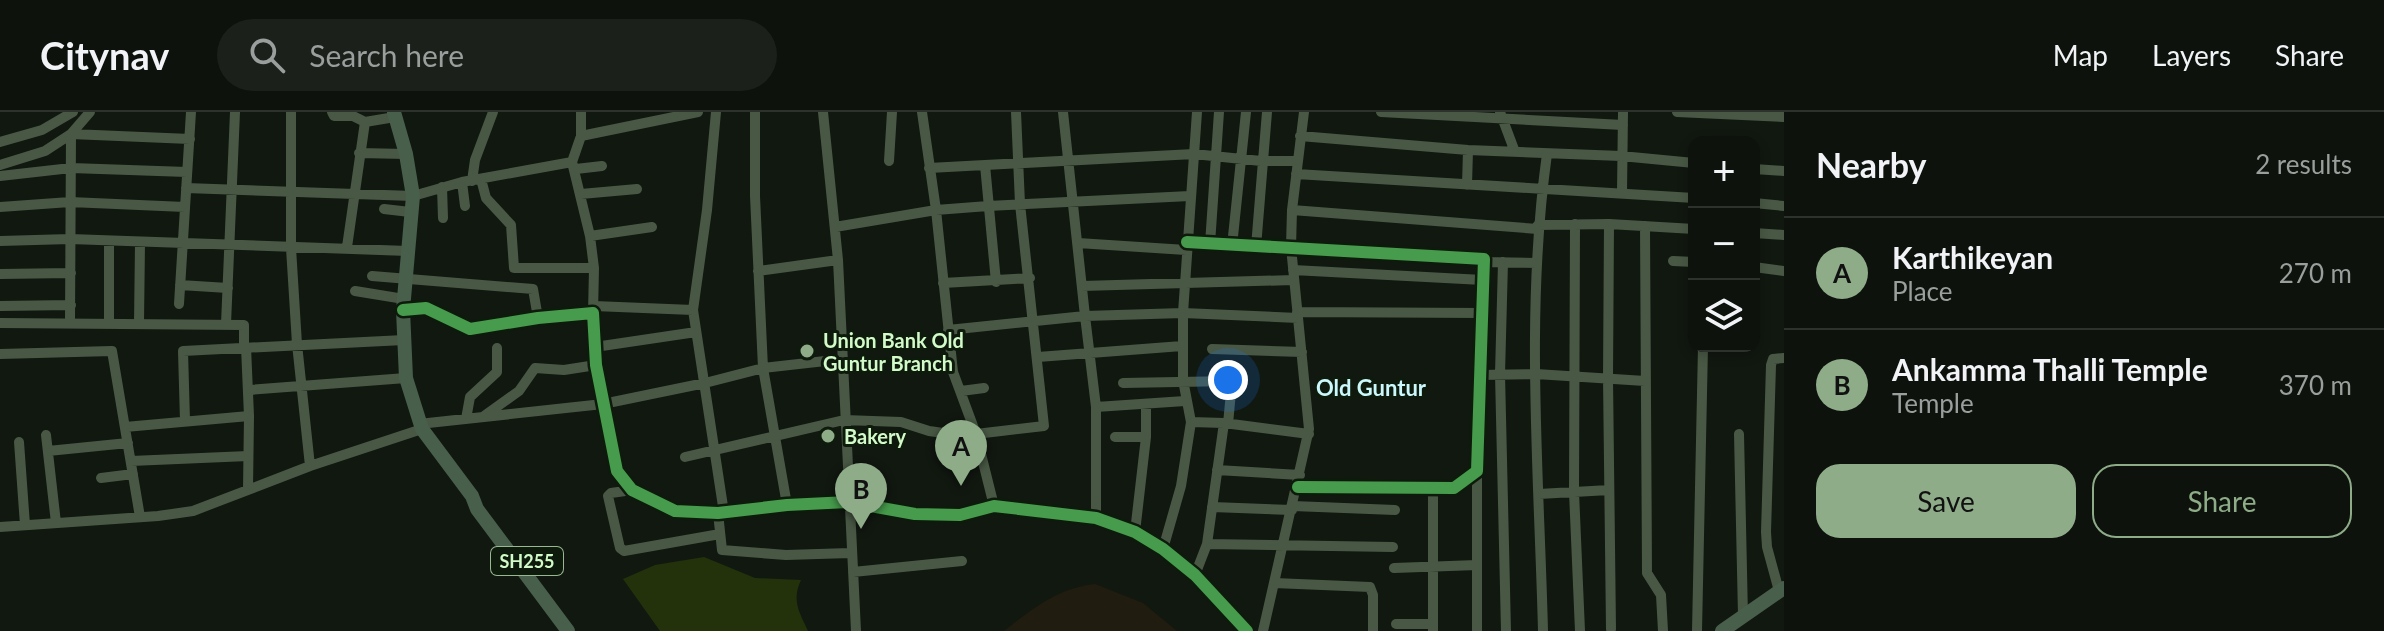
<!DOCTYPE html>
<html lang="en">
<head>
<meta charset="utf-8">
<style>
	body { margin:0; font-family:Lato,sans-serif; background:#1b201a; color:#f1f3f6 }
	.controls { position:absolute; right:24px; top:24px; display:grid; overflow:hidden; border-radius:16px; box-shadow:0 4px 12px #0003 }
	.controls button { width:72px; height:72px; display:grid; place-items:center; padding:0; border:0; border-bottom:2px solid #2d322d; background:#0d120c; color:#f1f3f6; font:40px sans-serif }
	.you { position:absolute; left:1228px; top:268px; width:28px; height:28px; margin:-20px; border:6px solid #fff; border-radius:50%; background:#1a73e8; box-shadow:0 0 0 12px #1a73e833 }
	.badge { display:grid; place-items:center; width:52px; height:52px; border-radius:50%; background:#8eac88; color:#111; font-size:26px; font-weight:700 }
	.pin { position:absolute; translate:-50% -66px; filter:drop-shadow(0 2px 4px #0008) }
	.pin::after { content:''; position:absolute; top:42px; width:28px; height:24px; background:inherit; clip-path:polygon(0 0,100% 0,50% 100%) }
	.list { margin:0; padding:0; list-style:none }
	h2 { display:flex; justify-content:space-between; align-items:center; height:104px; margin:0; padding:0 32px; font-size:34px }
	h2 small { font-size:26px; font-weight:400; color:#9a9e9d }
	.list li { display:grid; grid-template-columns:52px 1fr auto; gap:24px; align-items:center; box-sizing:border-box; height:112px; padding:0 32px; border-top:2px solid #2d322d }
	.list b { display:block; font-size:30px; white-space:nowrap }
	.list p { margin:0; font-size:26px; white-space:nowrap; color:#9a9e9d }
	.list em { font-size:26px; font-style:normal; color:#9a9e9d }
	.actions { display:flex; gap:16px; padding:24px 32px }
	.actions a { flex:1; padding:18px 0; border:2px solid #8eac88; border-radius:24px; text-align:center; font-size:28px; color:#8eac88 }
	.actions .main { background:#8eac88; color:#111 }
	.icon { flex:none; width:44px; height:44px; fill:none; stroke:currentColor; stroke-width:2; stroke-linecap:round; stroke-linejoin:round }
	.map { position:relative; flex:none; width:1784px; height:519px; overflow:hidden }
	header { display:flex; align-items:center; gap:48px; box-sizing:border-box; height:112px; padding:0 40px; background:#0d120c; border-bottom:2px solid #2d322d }
	header strong { font-size:38px }
	nav { display:flex; gap:44px; margin-inline-start:auto; font-size:28px }
	.search { width:560px; height:72px; background:#1b201a; display:flex; align-items:center; gap:20px; box-sizing:border-box; padding:0 28px; border-radius:44px; color:#9a9e9d; font-size:30px }
	main { display:flex }
	aside { flex:1; background:#0d120c }
	.map>svg:first-child { display:block }
	.green { fill:#211c10 }
	.water { fill:#24320b }
	.lines { fill:none; stroke-linecap:round; stroke-linejoin:round }
	.minor { stroke:#495845; stroke-width:10 }
	.major { stroke:#485f4c; stroke-width:14 }
	.cycleway-casing { stroke:#0e1b0c; stroke-width:17 }
	.cycleway { stroke:#469c4c; stroke-width:12 }
	.poi-dot { fill:#8eac88; stroke:#0e1b0c; stroke-width:3 }
	.labels { text-anchor:middle; dominant-baseline:central; stroke-width:6; stroke-linejoin:round; paint-order:stroke }
	.shield { fill:#0e1b0c; stroke:#97b890; stroke-width:2 }
	.shield-label { font-size:18px; font-weight:bold; fill:#d2fbc9 }
	.poi-label { font-size:20px; font-weight:bold; fill:#d2fbc9; stroke:#0e1b0c; text-anchor:start }
	.neighbourhood-label { font-size:22px; font-weight:bold; fill:#cbf8fc; stroke:#0e1b0c }
</style>
</head>
<body>
<header>
<strong>Citynav</strong>
<div class="search"><svg class="icon" aria-label="search" viewBox="0 0 24 24"><circle cx="10" cy="10" r="6"/><path d="M15 15l6 6"/></svg>Search here</div>
<nav><a>Map</a><a>Layers</a><a>Share</a></nav>
</header>
<main>
<div class="map">
<svg width="1784" height="519" viewBox="0 0 1784 519">
	<rect width="100%" height="100%" fill="#111810"/>
	<!-- green -->
	<path class="green" d="M1095 472 1143 491 1177 519H1004C1032 497 1058 476 1095 472Z"/>
	<!-- water -->
	<path class="water" d="M704 445 755 466 801 468C791 489 800 501 808 519H660L623 467 655 453Z"/>
	<g class="lines">
		<!-- minor -->
		<path class="minor" d="M291 0V136L297 232 310 354
			M332 0 334 4H353L365 10 395 5
			M581 0V24
			M716 0 707 98 693 198 724 401
			M755 0V84L763 256 787 393
			M823 0 838 148 856 519
			M922 0 936 98 953 260 976 322 994 394
			M1063 0 1085 204 1183 201V268L1191 310 1181 374 1163 437
			M1197 0 1183 201 1298 206
			M1381 0 1623 13
			M1500 0 1515 40
			M1677 0 1784 5
			M1300 24 1468 38 1621 44 1694 51
			M0 30 42 18 73 0
			M359 41 406 42
			M889 49 892 0
			M572 50 590 124 594 156 593 201
			M0 53 45 39 71 22 190 27
			M985 53 1194 42 1261 49H1298
			M929 56 985 53 996 170
			M576 57 602 54
			M1754 57 1784 59
			M1296 62 1694 86
			M0 64 71 56 187 60
			M481 67 486 86 511 113 514 156H594
			M472 69 475 48 493 0
			M462 70 465 94
			M1467 73 1468 38
			M442 75 443 106
			M186 76 413 84 462 70 572 50 581 24 698 0
			M1622 81 1623 0
			M581 82 637 77
			M1754 91 1784 94
			M0 95 70 90 185 95
			M384 97 410 100
			M1292 98 1538 117
			M1575 112 1574 380 1580 519
			M1609 112 1608 266 1611 517
			M1538 113 1609 112 1694 117
			M1645 114 1647 461 1661 483 1663 519
			M835 115 936 98 988 94 1190 84
			M1754 121 1784 123
			M590 124 652 115
			M0 129 70 127 408 139
			M1187 130 1484 147 1477 359 1454 376 1298 375
			M1078 131 1186 138
			M1210 132 1219 0
			M1232 134 1246 0
			M347 135 365 10
			M1256 135 1267 0
			M1673 149 1694 150
			M1484 150 1537 151
			M1503 150 1500 262 1506 519
			M1754 155 1784 159
			M1293 158 1483 168
			M758 159 838 148
			M0 162 71 161
			M372 164 533 177 538 206
			M943 171 1030 166
			M180 173 228 176
			M1082 174 1293 168
			M355 179 404 187
			M179 192 191 0
			M0 194 71 193
			M594 194 693 198
			M403 198 426 196 470 217 538 206 593 201 596 253 617 359 632 378 675 399 718 401 787 393 848 390 915 402 960 403 994 394 1096 406 1135 420 1163 437 1195 463 1247 519
			M1297 200 1482 201
			M0 211 244 213V235
			M70 211 71 22 90 0
			M109 211V129
			M139 211 140 131
			M226 212 235 0
			M948 218 1085 204 1096 295V406
			M246 235 249 304
			M595 235 696 220
			M1212 237 1302 240
			M0 242 112 239 140 405
			M1038 245 1182 234
			M1479 263 1536 262 1645 269
			M1123 271 1232 269 1228 312
			M248 278 406 266
			M961 279 984 276
			M1096 295 1185 289
			M484 304 519 279 535 256 564 258 596 253
			M466 307 470 285 497 260V236
			M185 309 183 239 404 228
			M1191 310 1224 311 1207 432 1195 463
			M1224 311 1309 322
			M419 312 603 292 705 271 763 256 843 247
			M125 315 249 304 248 377
			M1739 322 1743 504
			M46 323 56 411
			M1115 325H1146
			M19 330 25 413
			M48 339 128 331
			M685 345 844 308 901 310 929 319 950 322H976L1044 314 1020 92 1016 0
			M131 349 248 344
			M1217 358 1300 363
			M1477 359V453
			M101 366 133 362
			M1433 377V519
			M632 378 611 381 608 384 620 436 624 439 720 422
			M1539 382 1609 378
			M1293 394 1395 398
			M1212 395 1292 398
			M718 401 722 438 786 443 850 441
			M0 415 158 404 193 399 310 354 422 317
			M1135 420 1146 325V293
			M1207 432 1393 435
			M1394 456 1477 453V519
			M853 460 962 449
			M1274 471 1370 475 1373 483V519
			M1779 479 1767 435 1766 420 1771 253 1773 247 1784 246
			M1396 512H1433
			M1263 519 1309 317 1291 135 1292 98 1304 0
			M1543 519C1539 361 1525 200 1547 42
			M1697 519 1703 234"/>
		<!-- major -->
		<path class="major" d="M394 0 406 42 413 84 403 198 406 266 422 317 472 384 477 397 568 519
			M1722 519 1784 476"/>
		<!-- cycleway casing -->
		<g class="cycleway-casing">
			<path id="cycleway" d="M1187 130 1484 147 1477 359 1454 376 1298 375
				M403 198 426 196 470 217 538 206 593 201 596 253 617 359 632 378 675 399 718 401 787 393 848 390 915 402 960 403 994 394 1096 406 1135 420 1163 437 1195 463 1247 519"/>
		</g>
		<!-- cycleway -->
		<use href="#cycleway" class="cycleway"/>
	</g>
	<!-- markers -->
	<g class="poi-dot">
		<circle cx="807" cy="239" r="8"/>
		<circle cx="828" cy="324" r="8"/>
	</g>
	<g class="labels">
		<!-- shield labels -->
		<rect class="shield" x="491" y="435" width="72" height="28" rx="6"/>
		<g class="shield-label">
			<text x="527" y="449">SH255</text>
		</g>
		<!-- poi labels -->
		<g class="poi-label">
			<text x="823" y="228">Union Bank Old<tspan x="823" dy="23">Guntur Branch</tspan></text>
			<text x="844" y="324">Bakery</text>
		</g>
		<!-- neighbourhood labels -->
		<g class="neighbourhood-label">
			<text x="1371" y="275">Old Guntur</text>
		</g>
	</g>
</svg>
<div class="controls">
<button>+</button>
<button>−</button>
<button><svg class="icon" aria-label="layers" viewBox="0 0 24 24"><path d="M12 4l9 5-9 5-9-5zM3 14l9 5 9-5"/></svg></button>
</div>
<div class="you"></div>
<div class="pin badge" style="left:961px;top:374px">A</div>
<div class="pin badge" style="left:861px;top:417px">B</div>
</div>
<aside>
<h2>Nearby<small>2 results</small></h2>
<ul class="list">
<li><span class="badge">A</span><div><b>Karthikeyan</b><p>Place</p></div><em>270 m</em></li>
<li><span class="badge">B</span><div><b>Ankamma Thalli Temple</b><p>Temple</p></div><em>370 m</em></li>
</ul>
<div class="actions"><a class="main">Save</a><a>Share</a></div>
</aside>
</main>
</body>
</html>
